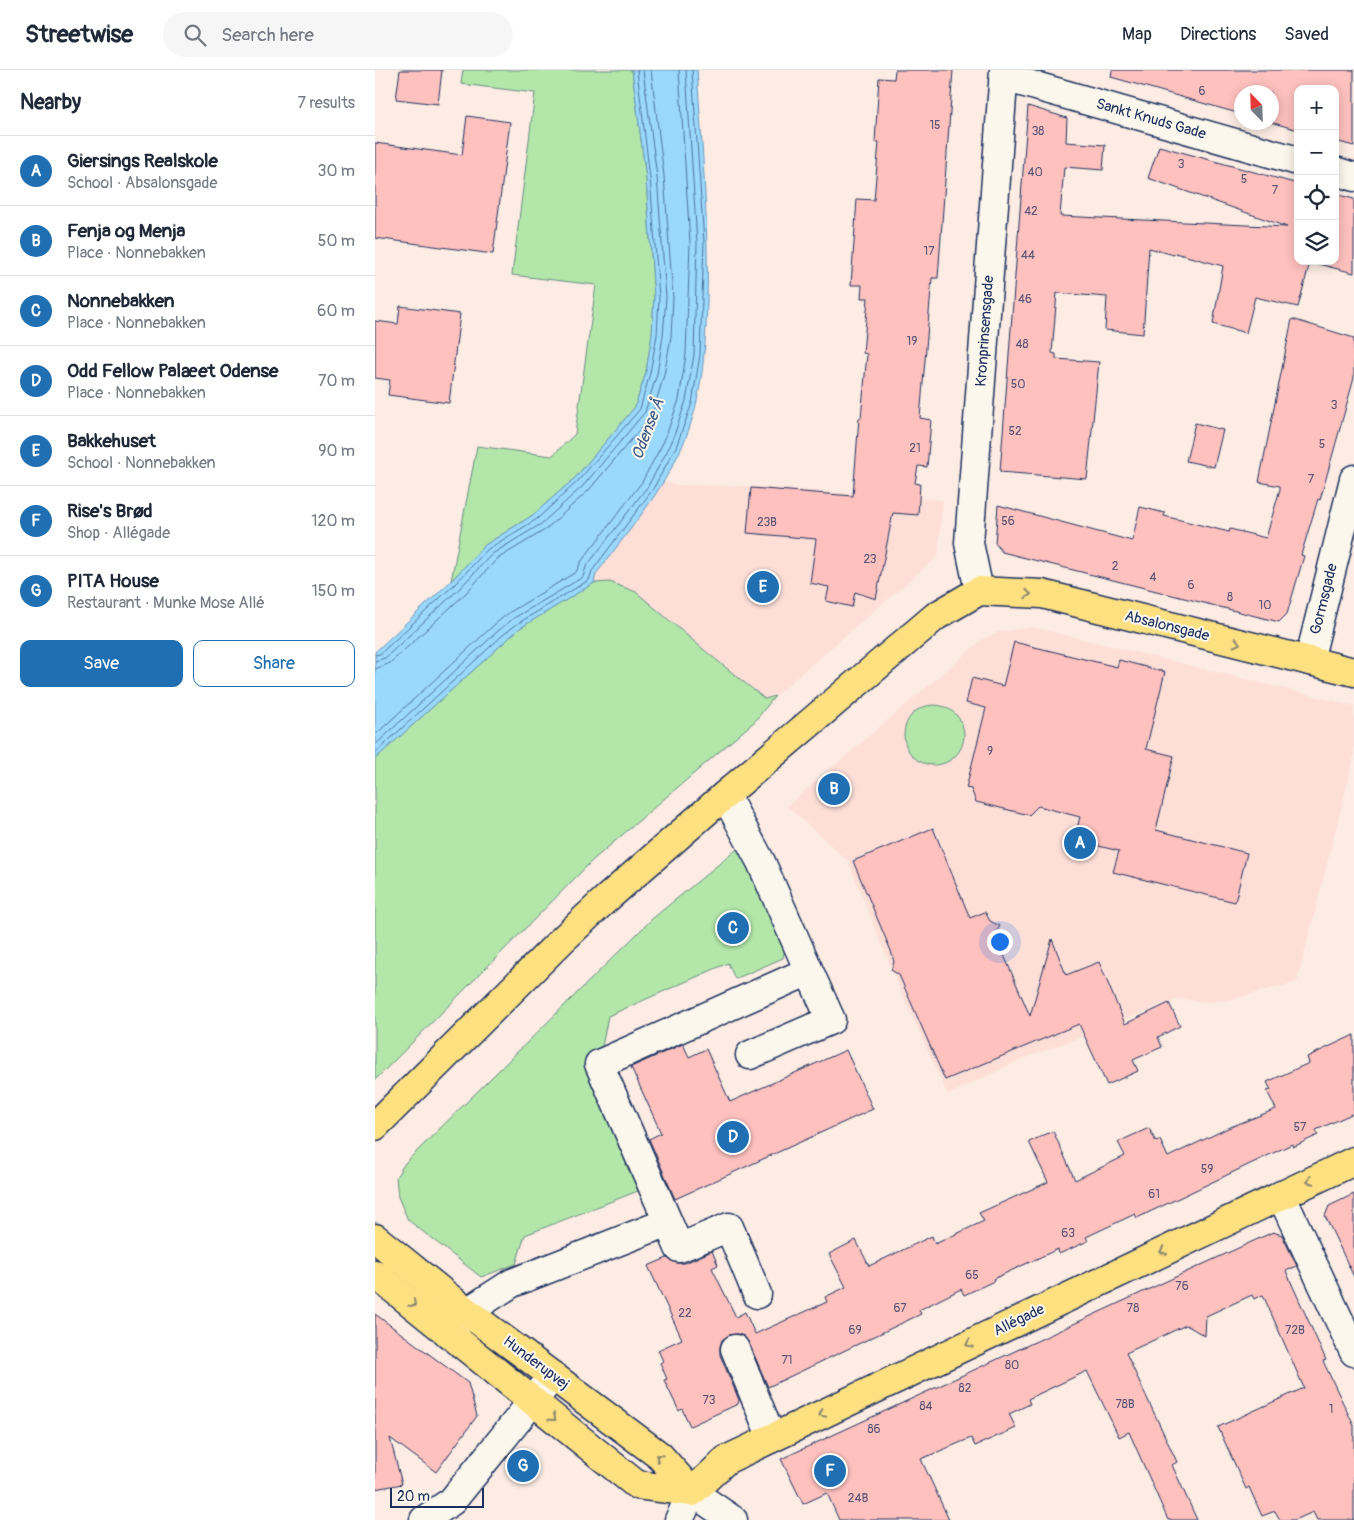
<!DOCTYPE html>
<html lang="en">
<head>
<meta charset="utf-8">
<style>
	body { margin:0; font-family:Pangolin,sans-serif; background:#f6f6f7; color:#1f2937 }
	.controls { position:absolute; right:15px; top:15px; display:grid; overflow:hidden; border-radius:10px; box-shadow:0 2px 12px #0003 }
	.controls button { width:45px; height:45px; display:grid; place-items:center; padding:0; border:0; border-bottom:1px solid #e0e1e3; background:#fff; color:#1f2937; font:25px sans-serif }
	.compass { position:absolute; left:859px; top:15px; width:45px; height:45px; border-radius:50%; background:#fff; box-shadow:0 2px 12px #0003; rotate:337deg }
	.scale { position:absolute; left:15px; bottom:12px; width:94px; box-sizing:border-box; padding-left:5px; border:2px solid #1b2f5e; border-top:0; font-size:14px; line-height:18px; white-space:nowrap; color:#1b2f5e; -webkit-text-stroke:4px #fbf7ec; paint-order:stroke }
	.you { position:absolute; left:624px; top:871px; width:18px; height:18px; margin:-12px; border:4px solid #fff; border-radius:50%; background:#1a73e8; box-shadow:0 0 0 8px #1a73e833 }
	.badge { display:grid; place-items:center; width:32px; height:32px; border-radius:50%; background:#1f6fb2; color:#fff; font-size:16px; font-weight:700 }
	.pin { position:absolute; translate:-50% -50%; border:2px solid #fff; box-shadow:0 1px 5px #0006 }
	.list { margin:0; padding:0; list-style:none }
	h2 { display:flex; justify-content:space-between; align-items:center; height:65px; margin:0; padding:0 20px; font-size:21px }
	h2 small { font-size:16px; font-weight:400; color:#747a83 }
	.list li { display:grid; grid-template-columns:32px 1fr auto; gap:15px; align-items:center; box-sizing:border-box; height:70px; padding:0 20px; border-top:1px solid #e0e1e3 }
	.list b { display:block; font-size:19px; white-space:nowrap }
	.list p { margin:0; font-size:16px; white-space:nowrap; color:#747a83 }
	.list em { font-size:16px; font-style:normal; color:#747a83 }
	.actions { display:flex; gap:10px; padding:15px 20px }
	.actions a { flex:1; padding:11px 0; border:1px solid #1f6fb2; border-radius:10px; text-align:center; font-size:18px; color:#1f6fb2 }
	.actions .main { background:#1f6fb2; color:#fff }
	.icon { flex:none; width:28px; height:28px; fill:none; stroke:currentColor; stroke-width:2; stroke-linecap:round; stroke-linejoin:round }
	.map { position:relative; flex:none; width:979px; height:1450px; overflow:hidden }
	header { display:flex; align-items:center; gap:30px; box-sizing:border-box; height:70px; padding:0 25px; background:#fff; border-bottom:1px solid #e0e1e3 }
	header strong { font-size:24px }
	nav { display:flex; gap:28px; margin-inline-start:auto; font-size:18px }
	.search { width:350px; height:45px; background:#f6f6f7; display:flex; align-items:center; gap:12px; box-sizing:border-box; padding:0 18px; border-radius:28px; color:#747a83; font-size:19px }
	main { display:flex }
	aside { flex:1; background:#fff }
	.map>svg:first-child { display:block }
	.built { fill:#fddfd8 }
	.green { fill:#b3e7a9; stroke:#678b84 }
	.water { fill:#9ad9fc; stroke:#6795bd }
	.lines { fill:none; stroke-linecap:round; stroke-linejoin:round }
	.shore { stroke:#4e739d; stroke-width:1 }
	.building { fill:#fec1be; stroke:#1b2f5e }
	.minor-casing { stroke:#1b2f5e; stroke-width:31 }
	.major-casing { stroke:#1b2f5e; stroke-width:31 }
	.minor { stroke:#fbf7ec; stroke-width:28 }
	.major { stroke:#fde080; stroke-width:28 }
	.oneway { stroke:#8c886f }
	.labels { text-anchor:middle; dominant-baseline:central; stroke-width:4; stroke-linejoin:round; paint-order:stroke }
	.number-label { font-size:12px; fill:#545476 }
	.street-label { font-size:15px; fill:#1b2f5e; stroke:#fbf7ec }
	.water-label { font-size:16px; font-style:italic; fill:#3b5a86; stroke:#fbf7ec }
</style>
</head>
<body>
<header>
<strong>Streetwise</strong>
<div class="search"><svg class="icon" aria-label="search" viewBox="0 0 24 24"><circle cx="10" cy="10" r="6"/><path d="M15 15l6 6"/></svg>Search here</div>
<nav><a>Map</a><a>Directions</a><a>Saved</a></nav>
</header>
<main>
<aside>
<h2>Nearby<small>7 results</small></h2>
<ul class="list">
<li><span class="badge">A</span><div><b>Giersings Realskole</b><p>School · Absalonsgade</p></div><em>30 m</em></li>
<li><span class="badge">B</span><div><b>Fenja og Menja</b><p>Place · Nonnebakken</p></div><em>50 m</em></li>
<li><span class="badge">C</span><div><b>Nonnebakken</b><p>Place · Nonnebakken</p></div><em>60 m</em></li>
<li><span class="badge">D</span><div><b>Odd Fellow Palæet Odense</b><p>Place · Nonnebakken</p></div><em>70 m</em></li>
<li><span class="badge">E</span><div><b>Bakkehuset</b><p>School · Nonnebakken</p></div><em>90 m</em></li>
<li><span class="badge">F</span><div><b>Rise's Brød</b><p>Shop · Allégade</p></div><em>120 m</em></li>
<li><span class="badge">G</span><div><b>PITA House</b><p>Restaurant · Munke Mose Allé</p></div><em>150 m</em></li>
</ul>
<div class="actions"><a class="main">Save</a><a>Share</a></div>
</aside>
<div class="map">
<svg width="979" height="1450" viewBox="0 0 979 1450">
	<rect width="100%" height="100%" fill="#fcece3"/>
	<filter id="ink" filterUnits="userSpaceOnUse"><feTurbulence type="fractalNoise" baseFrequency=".02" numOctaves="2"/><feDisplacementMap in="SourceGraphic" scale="10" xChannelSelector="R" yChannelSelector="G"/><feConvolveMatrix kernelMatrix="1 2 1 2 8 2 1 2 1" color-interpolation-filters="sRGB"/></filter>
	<g filter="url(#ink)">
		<!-- built -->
		<path class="built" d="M288 412 303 415 372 416 568 430 563 486 400 626 391 629 334 584 219 513 221 504Z
			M658 557 979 636V687L922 912 853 930 834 932 804 929 645 990 573 1025 525 920 473 791 412 736 608 569 624 562Z"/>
		<!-- green -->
		<path class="green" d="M88 0H257L271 108 279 227 277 265 271 302 260 337 200 408 158 445 110 475 76 511 102 376 177 386 200 364 221 215 137 205 160 23 86 14Z
			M235 512 261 522 334 584 390 629 400 626 380 651 218 790 0 1010V689L145 558 219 513Z
			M529 665a30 30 0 1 1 60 0a30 30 0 1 1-60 0Z
			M367 775 411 873 408 888 360 909 353 893 233 946 226 982 214 994 263 1121 150 1165 141 1194 106 1207 33 1150 23 1127 21 1107 30 1093 277 849Z"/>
		<!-- water -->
		<path class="water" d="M257 0H322C327 78 334 156 332 234 330 284 327 333 306 379 285 425 251 464 221 504L219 513 145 558 0 689V582L76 511 110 475 158 445 200 408 260 337 271 302 277 265 279 227 271 108Z"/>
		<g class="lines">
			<!-- shore -->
			<path class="shore" d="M0 585 5 584 80 514 113 479 162 449 203 411 265 339 275 303 282 265 284 227 275 108 262 0
				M0 591 10 588 84 519 117 484 166 454 208 416 270 342 282 304 288 266 291 227 282 107 268 0
				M0 599 15 593 90 524 122 489 170 460 213 421 277 345 289 305 296 267 298 228 289 106 276 0
				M0 665 120 554 135 542 201 502 206 492 267 412 289 371 304 330 311 284 315 173 304 0
				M0 675 124 560 139 548 208 507 211 497 273 416 296 374 311 331 319 285 322 173 311 0
				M0 683 128 565 142 554 214 510 217 501 278 419 301 377 317 333 325 285 329 172 317 0"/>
		</g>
		<!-- building -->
		<path class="building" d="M25 0H67L63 34 21 29Z
			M520 0H578L563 208H557L545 348 556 350 552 397 543 396 540 413 545 414 543 445 518 443 501 529 480 522 477 537 451 531 454 517 435 513 441 469 372 463 376 418 478 426 484 348H486L492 284 488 283 493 228H486L487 215H476L482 129 499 130 504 72H500L504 8 519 9Z
			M737 0H979V76L960 71V19H923V60L895 52 896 22H866V44L736 7Z
			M653 36 692 48 691 72 730 75 728 100 689 97 685 146 912 157 773 108 784 76 923 114V191H960V124L979 129V203L935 192 923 237 880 227 871 263 838 254 848 196 800 183 799 185 774 178 768 264 730 260 732 227 682 223 677 283 681 284V289L724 292 712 409 625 402Z
			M92 46 135 52 118 184 0 168V73L87 85Z
			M25 236 85 244 74 333 13 325 15 310 0 308V251L23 254Z
			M917 249 979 268V308L945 430 943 429 926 485 929 486 912 544 904 552 627 482 620 473 623 435 757 471 765 437 790 443 789 446 854 462 855 459 891 468 905 419V416L884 412Z
			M820 353 848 360 839 397 811 391Z
			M639 572 742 597 744 590 790 602 771 679 799 686 781 760 872 783 860 832 738 802 744 781 699 770 705 747 663 736 654 745 601 732 596 719 591 718 611 638 591 633 597 608 628 616Z
			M558 758 595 848 610 842 615 851 625 856 620 864 655 946 677 869 691 905 724 892 750 954 794 933 805 956 783 967 787 977 758 990 763 1001 732 1015 704 954 570 1010 524 905 516 900 519 892 516 881 478 791Z
			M979 965V1043L941 1060 943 1065 918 1077 917 1074 762 1148 760 1144 711 1167 713 1171 684 1184 683 1179 618 1209 619 1211 589 1225 586 1219 544 1240 546 1244 393 1317 374 1273 369 1266 362 1264 354 1265 347 1270 345 1277V1285L364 1330 363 1334 315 1356 307 1339 304 1341 289 1310 292 1309 285 1293 288 1291 283 1280 307 1269 273 1196 292 1188 302 1193H310L337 1181 343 1195 337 1198 361 1247 370 1242 380 1264 452 1232 450 1227 471 1217 454 1184 481 1170 494 1196 557 1166 560 1174 609 1151 604 1143 673 1112 654 1072 678 1061 700 1110 750 1086 743 1072 774 1058 781 1072 785 1070 793 1087 853 1058 901 1039 892 1021 896 1020 892 1012 934 993 932 987Z
			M308 974 314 987 331 979 355 1032 471 980 498 1039 300 1129 274 1069 286 1063 256 997Z
			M979 1124V1207L950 1146 954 1136Z
			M898 1162 907 1165 922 1196 911 1201 951 1290 948 1291 979 1356V1450H942L938 1442 920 1450H905L900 1441 887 1446 874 1417 871 1419 843 1357 929 1318 888 1225 879 1229 877 1225 831 1246 830 1266 811 1255 751 1283 802 1392 797 1395 822 1450H793L754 1362 744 1367 712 1301 653 1329 655 1334 634 1344 641 1358 600 1376 596 1368 546 1389 574 1450H464L452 1423 428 1434 406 1389Z
			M0 1244 93 1313 102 1346 61 1402 15 1368 27 1414 0 1419Z"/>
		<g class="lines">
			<!-- minor casing -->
			<g class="minor-casing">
				<path id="minor" d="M629 7 923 91
					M960 101 979 107
					M604 521 594 473 629 0
					M934 591 979 409
					M375 985 456 950 434 901
					M906 1125 979 1282
					M293 1152 304 1178 354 1157 382 1224
					M74 1264 92 1242 137 1213 293 1152 224 994 434 901 386 792 350 725
					M360 1279 397 1368
					M49 1450 77 1431 178 1306
					M304 1450 317 1422 358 1450"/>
			</g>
			<!-- major casing -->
			<g class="major-casing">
				<path id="major" d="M0 1056 186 871 230 830 350 725 561 546 604 521 667 524 979 602
					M0 1168 92 1242 285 1386 317 1422
					M0 1204 262 1415 317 1422
					M317 1422 351 1390 979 1091"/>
			</g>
			<!-- minor -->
			<use href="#minor" class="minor"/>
			<!-- major -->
			<use href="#major" class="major"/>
		</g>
		<!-- one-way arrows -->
		<defs><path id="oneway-chevron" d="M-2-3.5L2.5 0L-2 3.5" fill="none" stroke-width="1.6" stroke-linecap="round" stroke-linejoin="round" transform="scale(1.25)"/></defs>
		<g class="oneway">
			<use href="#oneway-chevron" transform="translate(653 524) rotate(3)"/>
			<use href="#oneway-chevron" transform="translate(862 573) rotate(14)"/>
			<use href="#oneway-chevron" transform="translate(935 1111) rotate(155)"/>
			<use href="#oneway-chevron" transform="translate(788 1181) rotate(155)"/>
			<use href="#oneway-chevron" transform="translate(38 1234) rotate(39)"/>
			<use href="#oneway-chevron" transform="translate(594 1274) rotate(154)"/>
			<use href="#oneway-chevron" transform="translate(447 1344) rotate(154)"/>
			<use href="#oneway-chevron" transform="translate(178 1348) rotate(39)"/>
			<use href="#oneway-chevron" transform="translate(284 1387) rotate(-138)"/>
		</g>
	</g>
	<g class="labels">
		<!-- number labels -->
		<g class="number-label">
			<text x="827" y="21">6</text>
			<text x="560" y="55">15</text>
			<text x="663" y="61">38</text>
			<text x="806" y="94">3</text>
			<text x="660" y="102">40</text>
			<text x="869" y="109">5</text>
			<text x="900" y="120">7</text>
			<text x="656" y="141">42</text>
			<text x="554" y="181">17</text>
			<text x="653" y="185">44</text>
			<text x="650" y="229">46</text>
			<text x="537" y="271">19</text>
			<text x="647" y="274">48</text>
			<text x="643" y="314">50</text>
			<text x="959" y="335">3</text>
			<text x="640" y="361">52</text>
			<text x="947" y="374">5</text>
			<text x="540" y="378">21</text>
			<text x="936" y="409">7</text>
			<text x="633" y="451">56</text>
			<text x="392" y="452">23B</text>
			<text x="495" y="489">23</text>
			<text x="740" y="496">2</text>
			<text x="778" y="507">4</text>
			<text x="816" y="515">6</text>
			<text x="855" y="527">8</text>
			<text x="890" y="535">10</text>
			<text x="615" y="681">9</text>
			<text x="925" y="1057">57</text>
			<text x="832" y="1099">59</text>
			<text x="779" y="1124">61</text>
			<text x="693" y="1163">63</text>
			<text x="597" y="1205">65</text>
			<text x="807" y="1216">76</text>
			<text x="525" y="1238">67</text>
			<text x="758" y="1238">78</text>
			<text x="310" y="1243">22</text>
			<text x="480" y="1260">69</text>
			<text x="920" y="1260">72B</text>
			<text x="412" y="1290">71</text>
			<text x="637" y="1295">80</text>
			<text x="590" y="1318">82</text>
			<text x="334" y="1330">73</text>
			<text x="750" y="1334">78B</text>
			<text x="551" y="1336">84</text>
			<text x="956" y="1339">1</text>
			<text x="499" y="1359">86</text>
			<text x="483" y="1428">24B</text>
		</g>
		<!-- street labels -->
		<g class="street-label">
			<text transform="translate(776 49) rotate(16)">Sankt Knuds Gade</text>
			<text transform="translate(610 261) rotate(-86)">Kronprinsensgade</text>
			<text transform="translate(949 529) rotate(-76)">Gormsgade</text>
			<text transform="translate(792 556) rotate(14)">Absalonsgade</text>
			<text transform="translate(644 1250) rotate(-26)">Allégade</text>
			<text transform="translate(161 1293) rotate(37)">Hunderupvej</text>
		</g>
		<!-- water labels -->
		<g class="water-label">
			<text transform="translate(273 359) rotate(-69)">Odense Å</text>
		</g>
	</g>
</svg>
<div class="controls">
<button>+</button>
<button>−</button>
<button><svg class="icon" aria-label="locate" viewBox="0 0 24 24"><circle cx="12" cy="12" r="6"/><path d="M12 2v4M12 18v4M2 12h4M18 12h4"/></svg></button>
<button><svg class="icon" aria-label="layers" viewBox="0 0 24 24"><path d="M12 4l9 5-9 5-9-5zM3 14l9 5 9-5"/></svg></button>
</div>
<svg class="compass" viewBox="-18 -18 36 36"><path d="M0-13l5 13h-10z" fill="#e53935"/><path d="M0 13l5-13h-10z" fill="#747a83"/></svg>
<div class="scale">20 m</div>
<div class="you"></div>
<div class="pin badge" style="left:705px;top:773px">A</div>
<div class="pin badge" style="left:459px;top:719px">B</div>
<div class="pin badge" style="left:358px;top:858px">C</div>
<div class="pin badge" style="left:358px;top:1067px">D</div>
<div class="pin badge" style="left:388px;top:517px">E</div>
<div class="pin badge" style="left:455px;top:1401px">F</div>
<div class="pin badge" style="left:148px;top:1396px">G</div>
</div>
</main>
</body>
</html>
